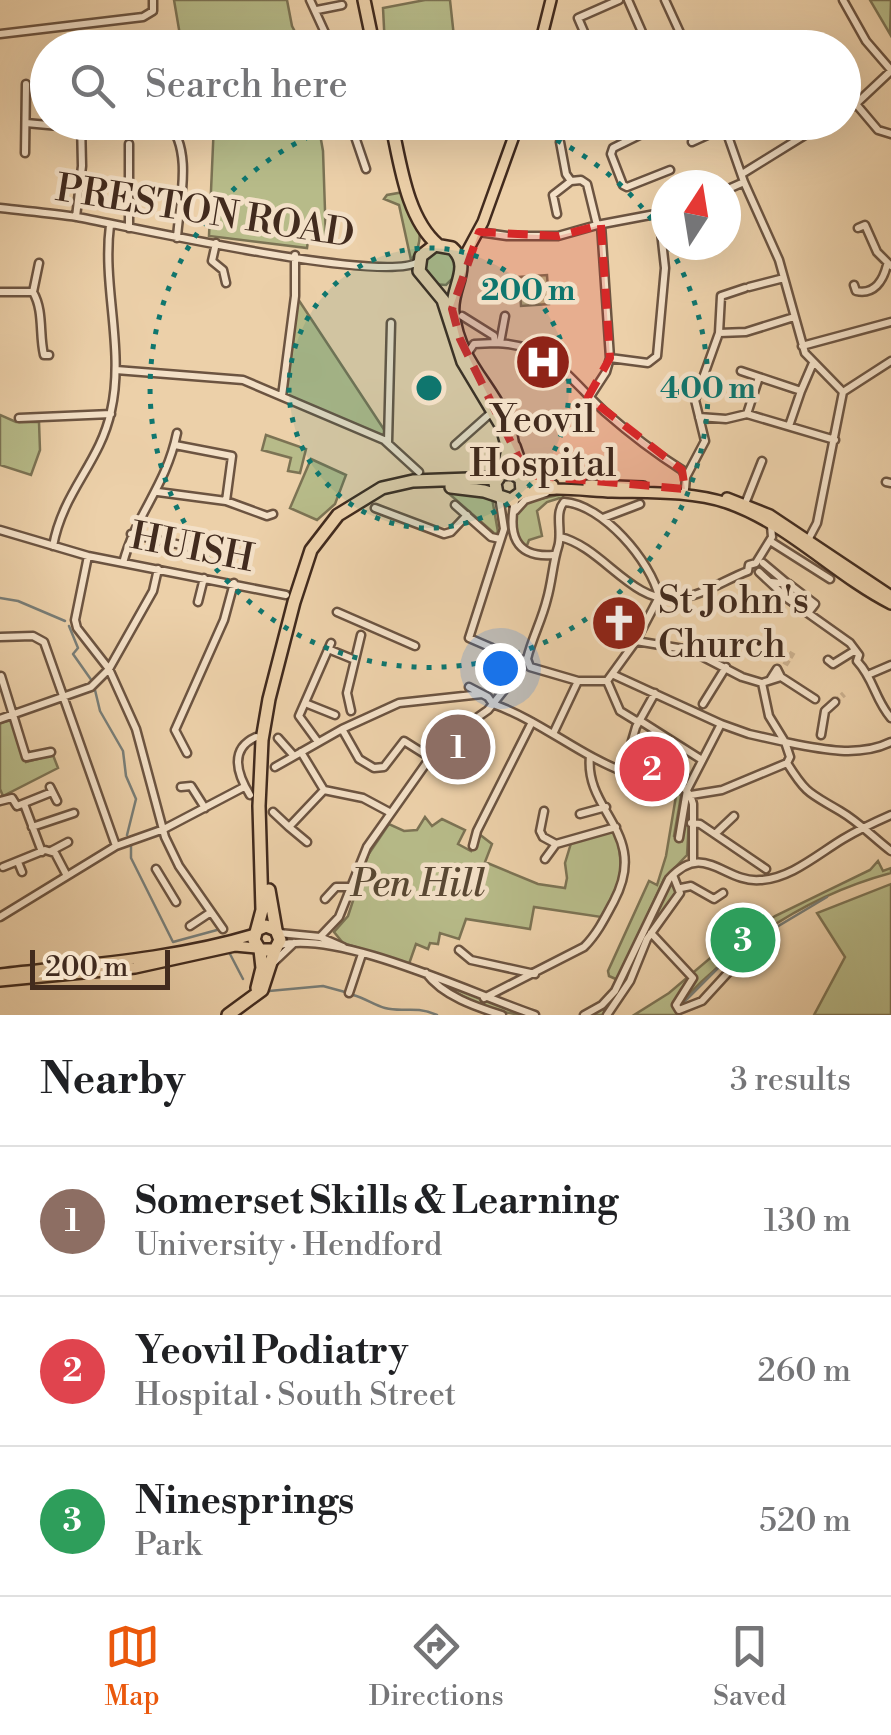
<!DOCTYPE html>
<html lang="en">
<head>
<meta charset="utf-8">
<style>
	body { margin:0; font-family:"Libre Bodoni",serif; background:#f6f6f6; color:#202124 }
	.compass { position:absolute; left:651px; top:170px; width:90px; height:90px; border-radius:50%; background:#fff; box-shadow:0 10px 40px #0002; rotate:12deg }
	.scale { position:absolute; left:30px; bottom:25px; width:140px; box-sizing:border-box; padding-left:10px; border:5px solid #422b1e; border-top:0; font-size:28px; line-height:35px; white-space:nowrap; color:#422b1e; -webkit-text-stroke:8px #f3e0c7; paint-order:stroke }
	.you { position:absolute; left:500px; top:668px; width:35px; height:35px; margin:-25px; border:8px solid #fff; border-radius:50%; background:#1a73e8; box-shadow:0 0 0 15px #1a73e833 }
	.badge { display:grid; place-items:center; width:65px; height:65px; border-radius:50%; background:#ea580c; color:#fff; font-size:32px; font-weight:700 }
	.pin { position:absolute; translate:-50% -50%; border:5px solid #fff; box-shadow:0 2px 10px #0006 }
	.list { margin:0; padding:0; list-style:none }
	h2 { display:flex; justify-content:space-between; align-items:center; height:130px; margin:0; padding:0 40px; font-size:42px }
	h2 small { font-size:32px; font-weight:400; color:#757577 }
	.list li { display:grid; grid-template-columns:65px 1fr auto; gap:30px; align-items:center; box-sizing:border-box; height:150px; padding:0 40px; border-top:2px solid #e0e0e0 }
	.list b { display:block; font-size:38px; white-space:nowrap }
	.list p { margin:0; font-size:32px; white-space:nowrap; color:#757577 }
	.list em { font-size:32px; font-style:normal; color:#757577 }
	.icon { flex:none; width:55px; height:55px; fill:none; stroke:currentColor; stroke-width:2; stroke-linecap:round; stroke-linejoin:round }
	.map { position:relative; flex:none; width:891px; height:1015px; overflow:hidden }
	.search { position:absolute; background:#fff; box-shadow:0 10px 40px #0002; left:30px; right:30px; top:30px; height:110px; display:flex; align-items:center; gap:25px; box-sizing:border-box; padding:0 35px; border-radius:55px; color:#757577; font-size:38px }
	.sheet { height:580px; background:#fff }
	nav { display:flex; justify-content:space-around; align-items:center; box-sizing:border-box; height:140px; border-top:2px solid #e0e0e0; background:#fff; font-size:28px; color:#757577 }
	nav a { display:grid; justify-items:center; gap:5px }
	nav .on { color:#ea580c }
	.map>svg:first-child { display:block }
	.green { fill:#b7bb89; stroke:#7c7354; stroke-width:2.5 }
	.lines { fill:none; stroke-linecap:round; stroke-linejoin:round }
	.stream { stroke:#787d77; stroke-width:2.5 }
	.minor-tunnel { stroke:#caaf8d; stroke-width:6; stroke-dasharray:6 3; stroke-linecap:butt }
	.minor-casing { stroke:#6c5441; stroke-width:11 }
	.major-casing { stroke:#422b1e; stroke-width:14 }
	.highway-casing { stroke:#422b1e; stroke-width:16 }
	.minor { stroke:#f3e0c7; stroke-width:6 }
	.major { stroke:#ecd0a9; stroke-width:9 }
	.highway { stroke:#ecd0a9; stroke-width:11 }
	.marked { fill:#d62828; fill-opacity:0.2; stroke:#d62828; stroke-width:8; stroke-dasharray:20 12; stroke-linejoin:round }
	.ring { fill:none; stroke:#0f766e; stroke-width:5; stroke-dasharray:5 10 }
	.labels { text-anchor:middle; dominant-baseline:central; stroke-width:9; stroke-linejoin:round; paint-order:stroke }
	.street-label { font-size:38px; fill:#422b1e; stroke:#f3e0c7 }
	.poi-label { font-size:38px; fill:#422b1e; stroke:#f3e0c7 }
	.park-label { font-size:38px; font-style:italic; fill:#594833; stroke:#f3e0c7 }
	.centre { fill:#0f766e; stroke:#f3e0c7; stroke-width:5 }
	.ring-label { font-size:30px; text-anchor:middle; font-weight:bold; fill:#0f766e; stroke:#f3e0c7; stroke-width:9; stroke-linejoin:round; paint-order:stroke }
</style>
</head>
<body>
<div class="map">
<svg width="891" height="1015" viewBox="0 0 891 1015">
	<rect width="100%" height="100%" fill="#ecd0a9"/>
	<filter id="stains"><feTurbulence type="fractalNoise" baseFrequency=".002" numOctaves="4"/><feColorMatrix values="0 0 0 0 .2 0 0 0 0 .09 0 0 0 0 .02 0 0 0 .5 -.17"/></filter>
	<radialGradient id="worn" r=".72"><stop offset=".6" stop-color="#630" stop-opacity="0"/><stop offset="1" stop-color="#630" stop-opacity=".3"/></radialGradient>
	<!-- green -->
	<path class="green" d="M174 0H287L292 26 303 47H182Z
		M425 0H450L454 37 385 47 383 8Z
		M870 0H891L890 34Z
		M214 123H318L323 151 326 240 308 241 307 248 209 236Z
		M404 192C415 217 429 236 411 260L399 205 384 199 387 195Z
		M433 249 454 254 457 274 446 285 432 284 421 266Z
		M547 275 549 304 521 306 519 277Z
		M298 299 385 431 383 438 289 398 285 392Z
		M0 415 16 422H39L40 450 31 475 0 465Z
		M266 435 306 449 300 473 288 471 291 458 262 450Z
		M311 459 346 475 335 504 317 520 290 508Z
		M448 490 492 498 498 532 495 534 447 492Z
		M563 494V497L547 502 537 511 542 536 529 540 526 548 515 535V515L526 502Z
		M11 720 26 762 53 755 58 768 3 796 0 789V723Z
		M677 790 681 796 674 836 682 841 685 819 689 820 687 855 664 879 618 980 609 976 608 971 649 881 657 885 666 856Z
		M425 817 432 826 442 819 465 830 458 844 471 851 479 834 492 844 485 862 538 884 565 888 567 878 565 863 572 840 612 831 616 832C625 871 621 883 601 917L534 907 530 929 466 919 459 939 440 933 438 944 430 943 428 949 416 944 409 964 343 943 334 932 348 916 368 855 389 824 404 831 417 830Z
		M878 861 883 871 891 868V873C809 895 739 942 681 1002L680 1015H634L669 993 715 954 718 956 775 916 870 870Z
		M675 883 677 894 646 938 629 980 605 1015H591L609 1003 619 990 669 884Z
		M891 884V1015H814L845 957 817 913Z
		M432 979 530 1015C493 1015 463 997 432 979Z"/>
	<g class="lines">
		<!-- stream -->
		<path class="stream" d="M0 598 18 601 65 621
			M69 626 78 648 73 654 92 681
			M95 690 100 711 123 751 126 776 136 799 127 835
			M131 845V858L173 942 217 930
			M230 954 243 979
			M269 991 323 986 345 992
			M353 995C365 998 374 1005 385 1008 404 1013 413 1005 437 1015
			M683 1003 733 953 827 897"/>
		<!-- minor-tunnel -->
		<path class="minor-tunnel" d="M785 665 793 652
			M835 702 844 694"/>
		<!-- minor casing -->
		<g class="minor-casing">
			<path id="minor" d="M310 0 332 48
				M628 0 649 48
				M665 0 687 48
				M843 0 866 41 891 70
				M317 10 342 5
				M0 34 143 17 153 11V0
				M352 48 356 46
				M591 48 578 18 619 0
				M844 82 858 102
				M856 104 878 130 891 134
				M844 112 858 102 891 71
				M167 122C194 149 179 204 177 238
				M350 122 366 169
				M666 122 613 148 611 154 623 185 627 187 670 170
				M723 122 744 182 779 260 805 353 843 392 817 523 808 540
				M26 123 81 128
				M560 142 566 174 571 181
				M692 142 725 127
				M25 153 26 84
				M742 174 826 122
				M726 190 744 182
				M0 208C25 211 51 213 77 217 131 227 384 284 418 262
				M557 214 553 195 571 181 581 180 587 184 597 225
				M76 217 82 166 81 122
				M129 228V144
				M858 228 865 225 877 252 891 266
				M479 232 507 236H558L597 225 666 212
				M216 243 212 261 223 270 226 283
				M854 285 856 291C874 295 883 281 887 265
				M749 287 784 278
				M0 292H33C44 311 39 334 44 355H49
				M33 292 39 263
				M462 316 494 336 495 343C551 344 570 380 605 412 629 433 655 453 682 470L686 477 685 489
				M719 333 746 332 794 317
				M500 343 505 316
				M802 346 891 322
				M467 354 474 344 495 343
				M610 358 648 363 657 356 665 268 659 214
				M116 370 243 380 384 440 419 472
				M741 371 759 377 747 414
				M759 377 801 391 813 363
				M843 392 891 361
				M591 395 606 372 610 358 601 225
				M282 396 295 296V255
				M699 417 726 419 747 414 835 440
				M19 418 111 414
				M789 426 801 391
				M388 442 391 323
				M175 445 232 456
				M455 445 492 412
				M686 477 705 441 695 400 719 333 721 296 745 288
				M886 482 891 483
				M158 492 226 501 267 516 273 514
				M499 496 504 529 469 638 520 660 527 659
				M226 501 232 456
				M515 501C508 533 514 558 553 555
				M745 504 762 461
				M455 505 491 537 500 539
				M375 508 444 534 451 532 467 515
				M515 511 525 500 546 493
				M603 518 640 504
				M0 530 88 556 286 595
				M131 534 190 547
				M560 537C601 546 632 603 675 599 701 597 724 580 748 571L749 565 756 563 772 537 771 526
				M770 541 830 579
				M53 546C63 491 100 463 111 411 125 349 102 287 110 225
				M88 556 75 620 77 628 109 669 136 729 165 837 179 866 223 929
				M123 563C136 514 166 486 177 433
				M763 563 788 584
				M759 572 788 599 850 643 859 655 857 661C874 679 875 700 891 718
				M771 582 789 584 815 604 808 613
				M198 602 204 578
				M337 612 415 646
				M0 637 33 636 44 642 116 846
				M636 641 690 650 742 677 762 683
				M328 649 355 660 347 693 351 711
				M527 659C532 638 542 620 547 599 552 582 553 562 558 547 563 532 554 514 564 502 602 504 651 561 659 597
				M527 659 530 667 578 681H607L636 641 659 597
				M355 660 361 635
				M828 660 833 664 854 651
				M870 674 891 665
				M614 675 721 724 749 734 785 742 790 757 787 763
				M1 676 26 757 51 752
				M770 680 777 669 781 677
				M607 681 620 711 638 722
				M762 683 769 716 785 742C819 749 859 758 891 742
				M762 683 781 677 815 699
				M469 687 488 697 493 704C541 721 580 756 627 773 650 782 686 773 693 804V863
				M305 703 335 715
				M703 704 726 667
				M0 719 91 687 109 669 153 591 158 569
				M639 720 702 760
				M342 729 359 759 374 768 384 767 404 741 431 758
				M175 730 224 620 234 583
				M175 730 187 753
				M553 734 578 681
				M821 735 825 711 835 702
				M278 738 294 756
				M318 742 299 716 331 643
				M301 752 324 790 363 798 391 813
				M787 763C807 795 810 793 840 811 859 822 874 838 891 851
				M275 767 342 729 399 703 482 694
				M623 772 636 727 655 693
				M50 787 57 801
				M181 787 191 786 205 808
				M250 795C237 774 229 749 256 737
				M691 795 722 790 787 763
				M0 801 12 798 17 806 52 792
				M24 804 42 852
				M544 811 540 831 543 837 556 844 616 827
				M273 812 289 827 324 790
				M580 814 606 807
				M691 823 700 824 766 869
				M32 827 74 813
				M289 827 307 842
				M715 834 734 816
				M679 838 687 790 721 724
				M473 846 477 831 532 722
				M51 851 68 842
				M545 859 556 844
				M18 862 22 872
				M3 867 45 850 55 853 66 874
				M156 869 176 902
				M681 888 691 886 714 899 723 893
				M325 899 336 887H352
				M0 917 116 846 164 829 244 787
				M190 926 211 912
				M279 933 320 937 343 947
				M651 933 693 978 676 1005 679 1010 702 1001 735 965
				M320 937 339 917 367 847 432 755 451 736 488 710 521 669
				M280 945C339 930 473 994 535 1015
				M459 950 471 960 535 974
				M274 962 294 943
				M426 973C443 996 476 1007 502 1015
				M349 993 362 954
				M484 998 584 947C597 934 605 918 614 901 650 833 584 812 590 756
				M584 1015 602 1005 615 991 669 879C704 840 724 883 760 880 790 879 818 854 843 839 858 830 875 822 891 815
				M607 1015 630 981 647 939 680 893 673 875"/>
		</g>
		<!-- major casing -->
		<g class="major-casing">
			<path id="major" d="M539 48 551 0
				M462 261 483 222 519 122
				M515 446 524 472 534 479
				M521 479 532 484 553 485
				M588 485 643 487
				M520 494C548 485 583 491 612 492 650 493 690 491 727 503 788 524 834 575 891 604
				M727 498 770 515 891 596
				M0 974C86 964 172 959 255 934
				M0 981 135 968 235 946 257 948"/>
		</g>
		<!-- highway casing -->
		<g class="highway-casing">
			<path id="highway" d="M364 0 374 48
				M391 122C400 161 406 218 438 245
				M503 473 508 449 502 427 463 362 443 300 419 271 421 256 435 245 452 248C473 267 450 288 453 313 459 362 490 383 507 423 515 440 512 459 518 476
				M451 487 484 491 511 500 522 492 521 479 513 473 501 474 495 483 497 494
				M269 890 276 930
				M259 929 266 926 276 930 280 940 275 950H260L254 940 262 910 259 806 262 740 269 699 294 602 311 550 338 515 382 488 413 481 497 478
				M257 988 262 968 260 950
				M228 1015 262 990 275 950"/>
		</g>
		<!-- minor -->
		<use href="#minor" class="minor"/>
		<!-- major -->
		<use href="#major" class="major"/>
		<!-- highway -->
		<use href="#highway" class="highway"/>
	</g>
	<!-- marked area -->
	<path class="marked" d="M601 225 610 358 588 397 682 470 685 489 527 475 460 339 452 309 479 232 558 236Z"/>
	<!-- distance rings -->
	<circle cx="429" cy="388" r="140" fill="#0f766e" fill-opacity=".12"/>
	<g class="ring">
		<circle cx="429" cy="388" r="140"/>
		<path d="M515 123A279 279 0 0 1 666 240M669 246A279 279 0 1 1 343 123"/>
	</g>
	<!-- icons -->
	<defs>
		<g id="hospital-disc" transform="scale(2.875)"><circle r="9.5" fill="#8f2418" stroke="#f3e0c7"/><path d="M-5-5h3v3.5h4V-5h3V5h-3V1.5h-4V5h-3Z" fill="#fff"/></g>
		<g id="church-disc" transform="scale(2.875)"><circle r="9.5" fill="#8f2418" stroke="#f3e0c7"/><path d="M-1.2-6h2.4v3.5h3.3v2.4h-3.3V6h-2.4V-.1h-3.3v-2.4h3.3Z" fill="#fff"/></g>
	</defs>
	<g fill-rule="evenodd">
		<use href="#hospital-disc" x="543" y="362"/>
		<use href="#church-disc" x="619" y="623"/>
	</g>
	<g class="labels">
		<!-- street labels -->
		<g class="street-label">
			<text transform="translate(205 212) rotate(9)">PRESTON ROAD</text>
			<text transform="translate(192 548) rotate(11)">HUISH</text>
		</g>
		<!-- poi labels -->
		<g class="poi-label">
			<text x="543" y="420">Yeovil<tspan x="543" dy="44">Hospital</tspan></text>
			<text x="658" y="601" text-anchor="start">St John's<tspan x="658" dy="44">Church</tspan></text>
		</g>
		<!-- park labels -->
		<g class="park-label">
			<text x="418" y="884">Pen Hill</text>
		</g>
	</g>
	<circle cx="429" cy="388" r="15" class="centre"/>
	<g class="ring-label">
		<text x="528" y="300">200 m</text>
		<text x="708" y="398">400 m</text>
	</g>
	<rect width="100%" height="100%" filter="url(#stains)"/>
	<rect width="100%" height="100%" fill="url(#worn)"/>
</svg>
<svg class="compass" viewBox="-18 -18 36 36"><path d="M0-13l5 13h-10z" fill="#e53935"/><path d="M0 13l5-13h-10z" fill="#757577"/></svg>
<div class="scale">200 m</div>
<div class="you"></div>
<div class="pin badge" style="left:458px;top:747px;background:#8d6e63">1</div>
<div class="pin badge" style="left:652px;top:769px;background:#e0444e">2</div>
<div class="pin badge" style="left:743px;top:940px;background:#2e9e5b">3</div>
<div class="search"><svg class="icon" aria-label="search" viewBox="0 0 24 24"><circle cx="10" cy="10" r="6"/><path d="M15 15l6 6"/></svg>Search here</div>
</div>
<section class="sheet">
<h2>Nearby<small>3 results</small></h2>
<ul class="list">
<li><span class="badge" style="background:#8d6e63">1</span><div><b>Somerset Skills &amp; Learning</b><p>University · Hendford</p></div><em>130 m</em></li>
<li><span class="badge" style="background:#e0444e">2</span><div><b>Yeovil Podiatry</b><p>Hospital · South Street</p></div><em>260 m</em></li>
<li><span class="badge" style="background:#2e9e5b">3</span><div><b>Ninesprings</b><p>Park</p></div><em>520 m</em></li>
</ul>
</section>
<nav>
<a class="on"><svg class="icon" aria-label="map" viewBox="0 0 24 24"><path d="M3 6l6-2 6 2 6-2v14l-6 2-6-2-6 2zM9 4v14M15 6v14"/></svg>Map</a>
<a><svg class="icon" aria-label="directions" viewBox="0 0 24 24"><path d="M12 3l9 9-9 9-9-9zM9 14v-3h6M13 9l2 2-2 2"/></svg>Directions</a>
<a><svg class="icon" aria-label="saved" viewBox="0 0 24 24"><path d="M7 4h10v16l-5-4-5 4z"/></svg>Saved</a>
</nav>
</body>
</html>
